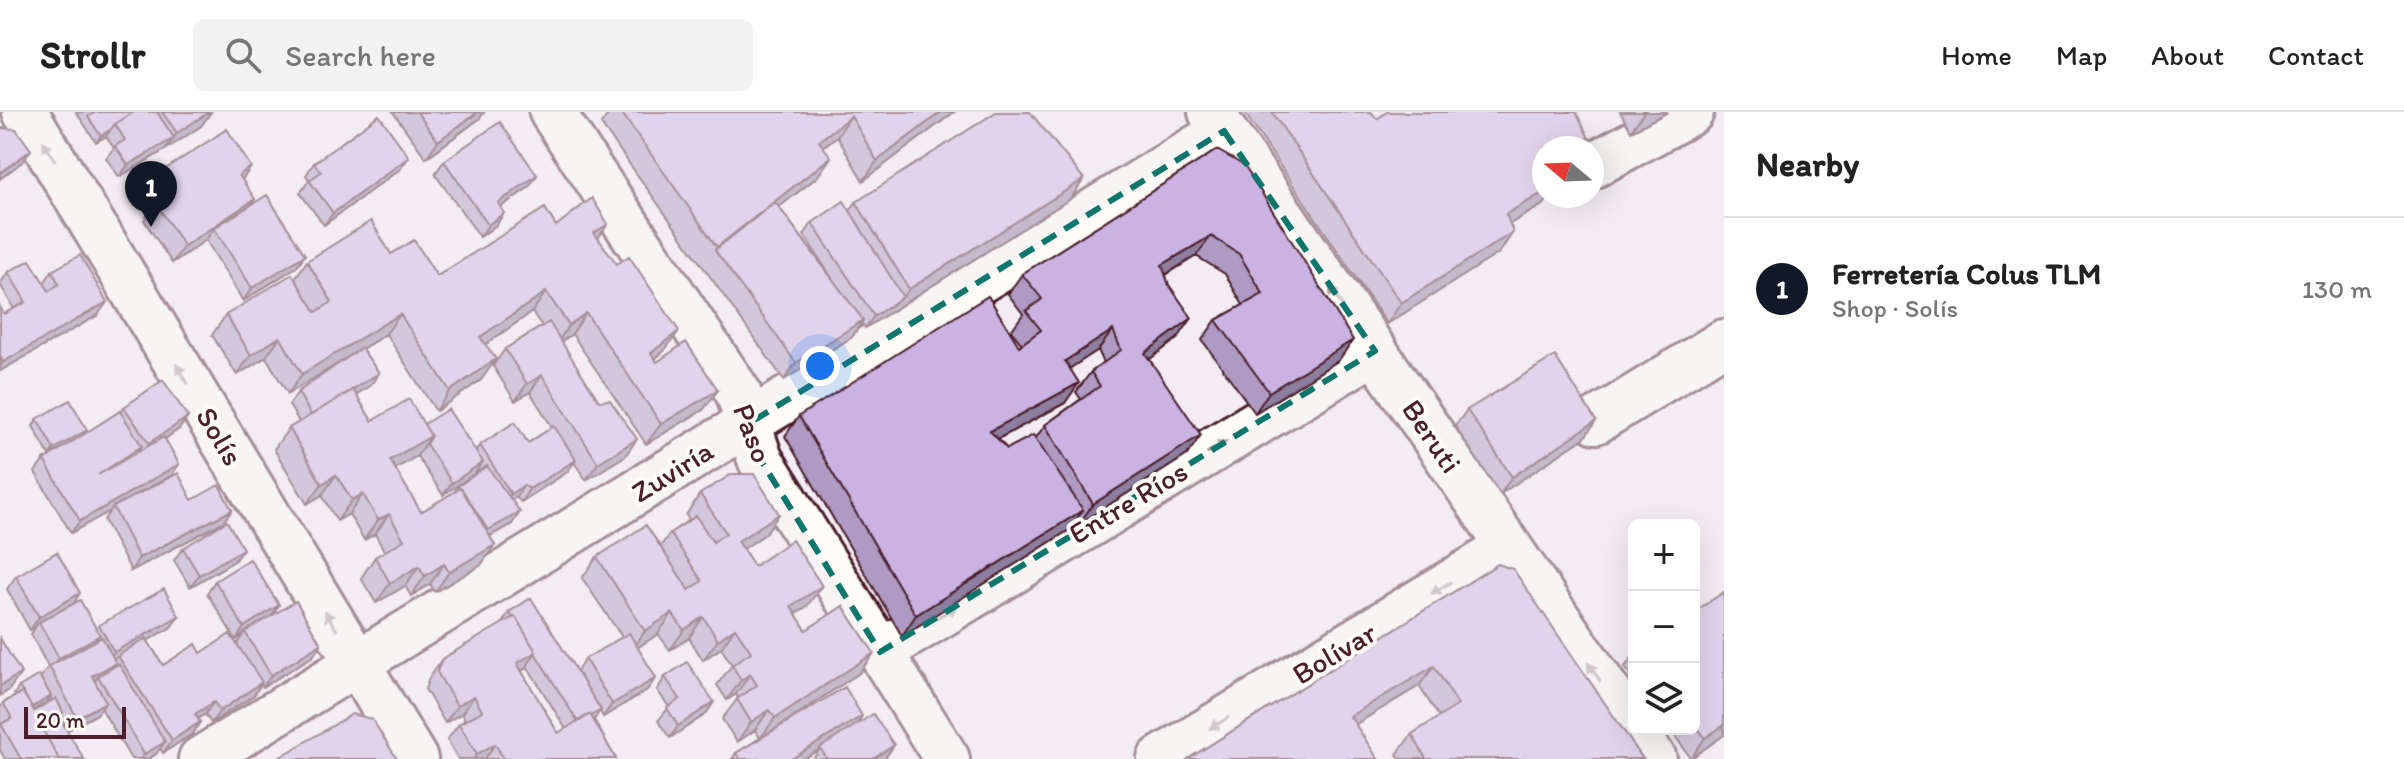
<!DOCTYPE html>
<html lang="en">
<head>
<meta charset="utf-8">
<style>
	body { margin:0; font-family:Itim,sans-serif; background:#f2f2f2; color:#222 }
	.controls { position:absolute; right:24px; bottom:24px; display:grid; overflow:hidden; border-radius:12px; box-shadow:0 8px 32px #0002 }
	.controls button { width:72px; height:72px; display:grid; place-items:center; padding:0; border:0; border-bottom:2px solid #e0e0e0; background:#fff; color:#222; font:40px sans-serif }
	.compass { position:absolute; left:1532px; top:24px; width:72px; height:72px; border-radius:50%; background:#fff; box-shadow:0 8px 32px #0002; rotate:289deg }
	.scale { position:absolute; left:24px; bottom:20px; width:102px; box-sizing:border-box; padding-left:8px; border:4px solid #4a1f2b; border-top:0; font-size:22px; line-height:28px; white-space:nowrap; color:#4a1f2b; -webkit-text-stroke:6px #fdfcf7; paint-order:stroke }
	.you { position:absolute; left:820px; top:254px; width:28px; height:28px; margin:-20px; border:6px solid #fff; border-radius:50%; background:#1a73e8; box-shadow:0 0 0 12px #1a73e833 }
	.badge { display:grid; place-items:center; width:52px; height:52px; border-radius:50%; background:#111827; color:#fff; font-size:26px; font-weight:700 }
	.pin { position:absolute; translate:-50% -66px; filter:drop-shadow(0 2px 4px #0008) }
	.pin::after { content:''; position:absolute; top:42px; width:28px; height:24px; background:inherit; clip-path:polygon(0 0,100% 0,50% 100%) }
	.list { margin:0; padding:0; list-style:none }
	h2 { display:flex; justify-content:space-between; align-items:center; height:104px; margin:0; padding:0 32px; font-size:34px }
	h2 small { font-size:26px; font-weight:400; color:#767676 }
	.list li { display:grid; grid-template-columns:52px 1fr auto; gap:24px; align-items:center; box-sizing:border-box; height:144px; padding:0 32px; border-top:2px solid #e0e0e0 }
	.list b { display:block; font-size:30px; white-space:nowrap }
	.list p { margin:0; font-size:26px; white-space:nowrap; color:#767676 }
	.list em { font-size:26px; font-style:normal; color:#767676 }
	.icon { flex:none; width:44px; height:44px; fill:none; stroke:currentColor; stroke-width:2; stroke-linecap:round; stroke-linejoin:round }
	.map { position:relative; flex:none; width:1724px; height:647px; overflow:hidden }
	header { display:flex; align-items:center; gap:48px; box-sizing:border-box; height:112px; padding:0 40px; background:#fff; border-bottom:2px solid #e0e0e0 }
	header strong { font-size:38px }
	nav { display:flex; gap:44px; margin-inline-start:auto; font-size:28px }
	.search { width:560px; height:72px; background:#f2f2f2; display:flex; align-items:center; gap:20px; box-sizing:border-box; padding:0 28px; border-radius:12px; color:#767676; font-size:30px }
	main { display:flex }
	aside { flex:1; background:#fff }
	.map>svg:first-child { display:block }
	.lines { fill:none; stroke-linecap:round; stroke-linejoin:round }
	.minor-casing { stroke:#4a1f2b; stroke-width:50 }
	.minor { stroke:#fdfcf7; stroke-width:44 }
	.wall { fill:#ae9ac2; stroke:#4a1f2b; stroke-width:2; fill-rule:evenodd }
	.shaded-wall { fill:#8d7d9e; stroke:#4a1f2b; stroke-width:2 }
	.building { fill:#cab3e2; stroke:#4a1f2b; stroke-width:2 }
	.oneway { fill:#ac999b }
	.marked { fill:none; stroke:#0f766e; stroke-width:6; stroke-dasharray:16 10; stroke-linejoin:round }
	.labels { text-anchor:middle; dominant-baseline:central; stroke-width:8; stroke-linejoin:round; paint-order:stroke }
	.street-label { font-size:30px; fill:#4a1f2b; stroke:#fdfcf7 }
</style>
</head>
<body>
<header>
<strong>Strollr</strong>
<div class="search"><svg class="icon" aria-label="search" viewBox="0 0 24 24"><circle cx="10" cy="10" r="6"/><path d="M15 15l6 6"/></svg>Search here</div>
<nav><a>Home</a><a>Map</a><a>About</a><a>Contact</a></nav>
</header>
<main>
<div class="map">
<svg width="1724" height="647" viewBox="0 0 1724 647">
	<rect width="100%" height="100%" fill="#f3edf3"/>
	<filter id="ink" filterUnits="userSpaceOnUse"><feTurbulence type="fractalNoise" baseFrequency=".0125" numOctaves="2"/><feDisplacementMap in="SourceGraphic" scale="16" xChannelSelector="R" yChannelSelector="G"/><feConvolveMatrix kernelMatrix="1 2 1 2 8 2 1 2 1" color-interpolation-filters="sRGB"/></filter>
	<g filter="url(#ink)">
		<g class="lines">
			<!-- minor casing -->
			<g class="minor-casing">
				<path id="minor" d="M25 0 415 647
					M552 0 738 280 760 347 947 647
					M1211 0 1654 647
					M1592 54 1691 0
					M1596 309 1724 230
					M880 540 1375 239
					M201 647 1224 19
					M1160 647 1508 436"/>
			</g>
			<!-- minor -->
			<use href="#minor" class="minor"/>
		</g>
		<!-- wall -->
		<path class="wall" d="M76 0H211L201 14 165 38 119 65 106 46 114 36 106 24 96 30Z
			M393 0H484L479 7 426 46Z
			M610 0H954L863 69 837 24 823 35 831 45 817 65 779 95 832 166 804 123 812 111 850 99 856 90 1084 67 1070 87 865 216 862 211 852 225 784 268 601 12Z
			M1244 0H1371L1377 7 1589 26 1581 36H1544V84H1550L1544 92 1510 112 1513 120 1499 141 1387 212Z
			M1620 0H1668L1631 19Z
			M1217 38 1339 248 1255 301 1202 228 1216 208 1243 193 1225 162 1196 144 1166 163 1178 226 1150 247 1187 343 1079 412 1076 408 1069 418 902 524 785 324 799 304 1019 234 1022 232 1011 219 1023 202 1008 182 1022 162ZM1098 238 1104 251 1091 260 1076 280 1081 287 1045 313 1035 327 1007 337 998 327 1065 291 1070 256Z
			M444 49 529 75 501 95 504 101 496 113 480 125 435 62Z
			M314 51 400 57 324 113 300 81 309 68 306 63Z
			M251 55 242 68 250 93 305 143 296 155 243 189 206 128 172 151 144 108 155 93 146 79 158 62Z
			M556 114 598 126 664 239 655 247 657 250 718 278 703 298 646 332 572 222 561 229 625 344 586 368 574 350 567 360 521 390 516 385 512 388V412L490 424 481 453 435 480 430 472 411 484 405 474 376 491 361 466 375 445 385 440 375 422 364 428 349 402 337 409 322 383 307 392 274 337 289 316 299 310 289 293 298 280 344 248 288 282 266 245 237 263 212 223 226 203 295 166 307 149 391 142 437 164ZM532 200 542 214 505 237 493 254 515 289 530 280 552 315 528 331 480 333 475 339 424 312 372 309 356 282 370 274 379 261 362 237 386 222 436 299 481 268 485 232ZM417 344 443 383 478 357 479 359 458 374 454 380 421 400 395 357Z
			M52 159 98 203 0 259V195L4 202 14 197 0 172 8 160 44 171Z
			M124 295 188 305 179 317 165 327 179 352 171 364 192 388 232 398 223 410 131 459 104 408 110 399 71 421 35 360 44 348 64 335 49 343 33 314 37 307 84 323 121 300Z
			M1467 298 1596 309 1584 326 1500 382 1455 314Z
			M700 382 779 402 765 422 743 437 754 454 807 494 795 502 806 518 874 541 859 561 768 622 856 613 894 633 885 646 884 647H813L820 637 803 647H732L736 641 760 626 755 618 737 630 722 607 738 586 736 582 727 588 717 573 732 553 721 536 703 548 689 526 670 538 658 522 638 535 647 578 603 605 600 599 594 608 616 647H458L447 628 459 612 465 608 462 601 445 611 425 577 430 564 442 547 501 513 509 500 577 559 585 547 622 525 582 466 597 445 660 435 670 421 689 408 686 403ZM527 554 566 617 558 621 521 559Z
			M183 436 234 449 190 475 174 448Z
			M1498 452 1643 647H1400L1397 642 1412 622 1439 605 1419 574 1356 612 1188 647Z
			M16 464 73 491 96 517 99 513 179 504 170 516 147 529 163 553 201 541 237 532 244 522 236 528 207 481 215 469 279 493 272 504 321 532 313 544 263 575 261 572 254 583 211 611 205 602 198 607 200 610 192 622 163 641 160 636 156 642 148 647H131L101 596 97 602 68 618 60 604 55 612 43 619 84 647H5L0 638V596L3 591 16 584 14 582 19 575 41 565 48 555 31 522 36 514 30 518 7 477ZM50 585 52 588 34 599 47 590Z
			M1724 480V623L1691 646 1670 617H1694V500Z
			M1634 543V567L1625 555Z
			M665 565 706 602 670 626 658 609 669 595 657 578Z"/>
		<!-- shaded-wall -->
		<path class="shaded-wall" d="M209 0H211L201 14 165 38 177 21Z
			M478 0H484L479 7 426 46 438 29Z
			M941 0H954L863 69 877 49Z
			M1644 0H1668L1631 19Z
			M851 4 837 24 804 49 819 29Z
			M111 17 106 24 96 30 101 24Z
			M174 26 165 38 119 65 128 53Z
			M1589 26 1581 36H1568Z
			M31 38 22 50 0 67V61Z
			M409 45 400 57 324 113 333 101Z
			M831 45 817 65 718 143 715 138 717 135Z
			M251 55 239 72V63Z
			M537 63 529 75 489 103 498 91Z
			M1084 67 1070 87 865 216 874 204 903 185 909 177Z
			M1544 80V84H1550L1544 92 1492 122 1506 102Z
			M255 87 243 104 214 116 206 128 172 151 184 134Z
			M504 101 496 113 480 125 488 113Z
			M608 112 594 132V121Z
			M1513 120 1499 141 1387 212 1401 191Z
			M1211 124 1196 144 1148 173 1162 153Z
			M305 143 296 155 243 189 252 176Z
			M546 180 532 200 466 246 480 225Z
			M107 190 98 203 0 259V254L3 250Z
			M586 201 572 222 555 234 569 213Z
			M400 202 386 222 288 282 302 262Z
			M1192 206 1178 226 1131 261 1145 241Z
			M863 208 852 225 784 268 796 251Z
			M1113 218 1098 238 1051 269 1065 249Z
			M679 219 664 239 637 261 651 241Z
			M280 225 266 245 237 263 251 243Z
			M1353 228 1339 248 1255 301 1269 280Z
			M496 247 481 268 436 299 450 279Z
			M379 261 370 274 303 316 312 303Z
			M542 263 530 280 515 289 527 272Z
			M1079 271 1065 291 975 339 990 319Z
			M718 278 703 298 646 332 661 312Z
			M188 305 179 317 140 344 149 331Z
			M1596 309 1584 326 1500 382 1512 365Z
			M87 318 82 325 49 343 54 337Z
			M1201 323 1187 343 1079 412 1093 392Z
			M431 324 417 344 376 368 390 348Z
			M637 327 625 344 586 368 598 351Z
			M142 334 134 346 98 363Z
			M576 348 567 360 521 390 529 377Z
			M483 350 474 362 443 383 452 371Z
			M179 352 171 364 113 395 110 399 71 421 80 409Z
			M336 363 322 383 307 392 322 372Z
			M524 373 516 385 502 394 511 382Z
			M363 382 349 402 337 409 352 388Z
			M232 398 223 410 131 459 139 446Z
			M1083 398 1069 418 902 524 916 503Z
			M520 400 512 412 479 430 488 418Z
			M389 402 375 422 364 428 378 408Z
			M779 402 765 422 724 450 738 429Z
			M495 433 481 453 435 480 449 460Z
			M243 437 234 449 190 475 199 463Z
			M444 452 430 472 411 484 425 464Z
			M419 454 405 474 376 491 390 471Z
			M822 474 807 494 776 515 791 494Z
			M80 481 72 494 39 510 36 514 30 518 39 505Z
			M279 493 271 505 245 520 236 528 244 515Z
			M672 501 658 522 631 540 645 519Z
			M179 504 170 516 105 552 114 540Z
			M703 505 689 526 670 538 684 518Z
			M735 516 721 536 703 548 718 528Z
			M100 523 91 536 50 558 59 546Z
			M321 532 313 544 263 575 271 563Z
			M536 540 525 557 505 568 517 551Z
			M874 541 859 561 760 627 775 606Z
			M116 551 107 563 98 564 94 571 92 564Z
			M1434 554 1419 574 1336 624 1350 604Z
			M21 561 9 578 0 584V574Z
			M750 562 736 582 727 588 741 568Z
			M656 566 647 578 603 605 612 592Z
			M262 570 254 583 211 611 220 599Z
			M51 584 47 590 26 602 31 596Z
			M474 584 462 601 445 611 457 594Z
			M106 590 97 602 68 618 77 606Z
			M214 590 205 602 186 614 195 602Z
			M714 590 706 602 670 626 678 614Z
			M769 598 755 618 737 630 751 610Z
			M63 600 55 612 32 626 40 613Z
			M862 604 854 617 803 647H791Z
			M200 610 192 622 163 641 172 628Z
			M1724 613V623L1691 646 1705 626Z
			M165 630 156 642 148 647H141L144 642Z
			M495 632 485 647H474L477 642Z
			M894 633 884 647H873Z"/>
		<!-- building -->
		<path class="building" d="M96 0H134L115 12 111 17 101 24 88 5Z
			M134 0H157L174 26 128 53 115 34 125 28 115 12Z
			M162 0H209L177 21Z
			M417 0H478L438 29Z
			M621 0H941L877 49 851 4 819 29 831 45 717 135Z
			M996 0H1030L1084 67 909 177 856 90Z
			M1272 0H1371L1377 7 1387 0H1576L1589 26 1568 36H1544V80L1506 102 1513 120 1401 191Z
			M379 3 409 45 333 101 309 68 321 60 314 51Z
			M500 10 537 63 498 91 504 101 488 113 444 49Z
			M0 16 16 17 31 38 0 61Z
			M227 17 251 55 239 63 255 87 184 134 156 91 170 82 158 62Z
			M1217 38 1245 54 1353 228 1269 280 1216 208 1263 182 1239 142 1211 124 1162 153 1169 173 1192 206 1145 241 1201 323 1093 392 1045 313 1100 274 1091 260 1121 238 1113 218 1065 249 1079 271 990 319 1007 337 1033 323 1083 398 916 503 799 304 988 184 1019 234 1041 218 1026 199 1042 187 1022 162Z
			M267 83 305 143 252 176 214 116Z
			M592 86 608 112 594 121 617 152 629 144 679 219 651 241 657 250 686 230 718 278 661 312 586 201 569 213 546 180 480 225 496 247 450 279 400 202 302 262 280 225 251 243 226 203 292 162 316 200 332 190 307 149 371 109 391 142 414 128 437 164 545 96 556 114Z
			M844 89 903 185 874 204 812 111Z
			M775 90 863 208 796 251 715 138Z
			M80 143 107 190 3 250 0 244V195L4 202 26 190 8 160 30 148 49 179 59 172 52 159Z
			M549 210 599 289 610 288 637 327 598 351 542 263 527 272 505 237Z
			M361 236 379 261 311 303 298 280Z
			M1555 244 1596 309 1512 365 1467 298Z
			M163 268 188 305 149 331 124 295Z
			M353 278 372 309 409 287 431 324 390 348 421 400 461 376 495 433 449 460 444 452 425 464 419 454 390 471 375 445 404 428 389 402 378 408 363 382 352 388 336 363 322 372 289 316Z
			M70 288 87 318 54 337 37 307Z
			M448 297 483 350 452 371 426 332 431 324 424 312Z
			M120 299 142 334 98 363 164 325 179 352 80 409 44 348Z
			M515 310 528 331 554 314 576 348 529 377 524 373 511 382 480 333Z
			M487 354 520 400 488 418 461 376H460L458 374Z
			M178 361 192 388 219 373 232 398 139 446 113 395Z
			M732 362H754L779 402 738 429 754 454 792 428 822 474 791 494 806 518 843 494 874 541 775 606 769 598 751 610 737 587 757 573 750 562 741 568 732 553 751 540 735 516 718 528 703 505 684 518 672 501 645 519 597 445 646 413 689 478 702 469 670 421 696 404 713 430 726 421 700 382Z
			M227 409 243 437 199 463 183 436Z
			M57 440 80 481 39 505 16 464Z
			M250 447 279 493 244 515 215 469Z
			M1498 452 1513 457 1643 647H1426L1412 622 1458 593 1434 554 1350 604 1378 647H1188Z
			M164 477 179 504 114 540 99 513Z
			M1724 480V613L1705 626 1694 610V500Z
			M531 486 601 598 591 604 590 602 578 610 535 541 536 540 515 504 513 506 509 500Z
			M80 488 100 523 59 546 39 510Z
			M296 489 321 532 271 563 245 520Z
			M515 504 536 540 517 551 558 621 590 602 616 647H504L495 632 477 642 459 612 482 599 474 584 457 594 437 560 442 547Z
			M629 521 656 566 612 592 585 547Z
			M230 522 262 570 220 599 214 590 195 602 200 610 172 628 118 544 146 526 163 553 196 532 201 541Z
			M102 525 116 551 92 564 106 590 77 606 49 554Z
			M0 526 21 561 0 574Z
			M687 550 714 590 678 614 667 596 680 587 665 565Z
			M119 552 165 630 144 642 98 564Z
			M39 563 51 584 32 595 19 575Z
			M845 575 862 604 791 647H740L736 641Z
			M23 580 34 599 56 586 63 600 40 613 59 647H21L1 612 12 606 3 591Z
			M352 602 372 607 397 647H277Z
			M873 602 894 633 873 647H827L820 636Z
			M62 610 84 647H59L44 620Z"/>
		<!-- one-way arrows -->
		<defs><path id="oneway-solid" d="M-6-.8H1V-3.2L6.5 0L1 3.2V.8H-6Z" transform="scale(2)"/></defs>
		<g class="oneway">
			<use href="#oneway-solid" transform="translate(49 39) rotate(-121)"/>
			<use href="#oneway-solid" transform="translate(1336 184) rotate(-124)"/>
			<use href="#oneway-solid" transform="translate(182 262) rotate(-121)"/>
			<use href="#oneway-solid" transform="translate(1217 335) rotate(-31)"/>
			<use href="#oneway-solid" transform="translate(1441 476) rotate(149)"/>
			<use href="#oneway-solid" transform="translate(947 500) rotate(-31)"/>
			<use href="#oneway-solid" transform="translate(331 509) rotate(-121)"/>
			<use href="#oneway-solid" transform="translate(1594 560) rotate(-125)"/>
			<use href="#oneway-solid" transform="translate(1219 611) rotate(149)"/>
		</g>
	</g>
	<!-- marked area -->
	<path d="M0 0H1724V647H0ZM1224 19 1375 239 880 540 760 347 748 312Z" fill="#f3edf3" fill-opacity=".55" fill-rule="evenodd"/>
	<path class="marked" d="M1224 19 1375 239 880 540 760 347 748 312Z"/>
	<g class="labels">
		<!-- street labels -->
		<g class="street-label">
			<text transform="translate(753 321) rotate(69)">Paso</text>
			<text transform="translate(220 324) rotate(59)">Solís</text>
			<text transform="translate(1432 324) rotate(56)">Beruti</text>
			<text transform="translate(672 359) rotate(-32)">Zuviría</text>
			<text transform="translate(1128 390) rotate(-31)">Entre Ríos</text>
			<text transform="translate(1334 541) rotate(-31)">Bolívar</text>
		</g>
	</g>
</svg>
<div class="controls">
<button>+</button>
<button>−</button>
<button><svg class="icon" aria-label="layers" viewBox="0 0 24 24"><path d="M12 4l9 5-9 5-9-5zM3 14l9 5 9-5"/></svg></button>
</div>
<svg class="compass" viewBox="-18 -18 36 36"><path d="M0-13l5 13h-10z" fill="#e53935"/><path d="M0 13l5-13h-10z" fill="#767676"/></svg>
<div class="scale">20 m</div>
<div class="you"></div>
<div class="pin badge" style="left:151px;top:115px">1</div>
</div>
<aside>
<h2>Nearby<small></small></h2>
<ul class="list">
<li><span class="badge">1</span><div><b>Ferretería Colus TLM</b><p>Shop · Solís</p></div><em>130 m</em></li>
</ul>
</aside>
</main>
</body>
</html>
